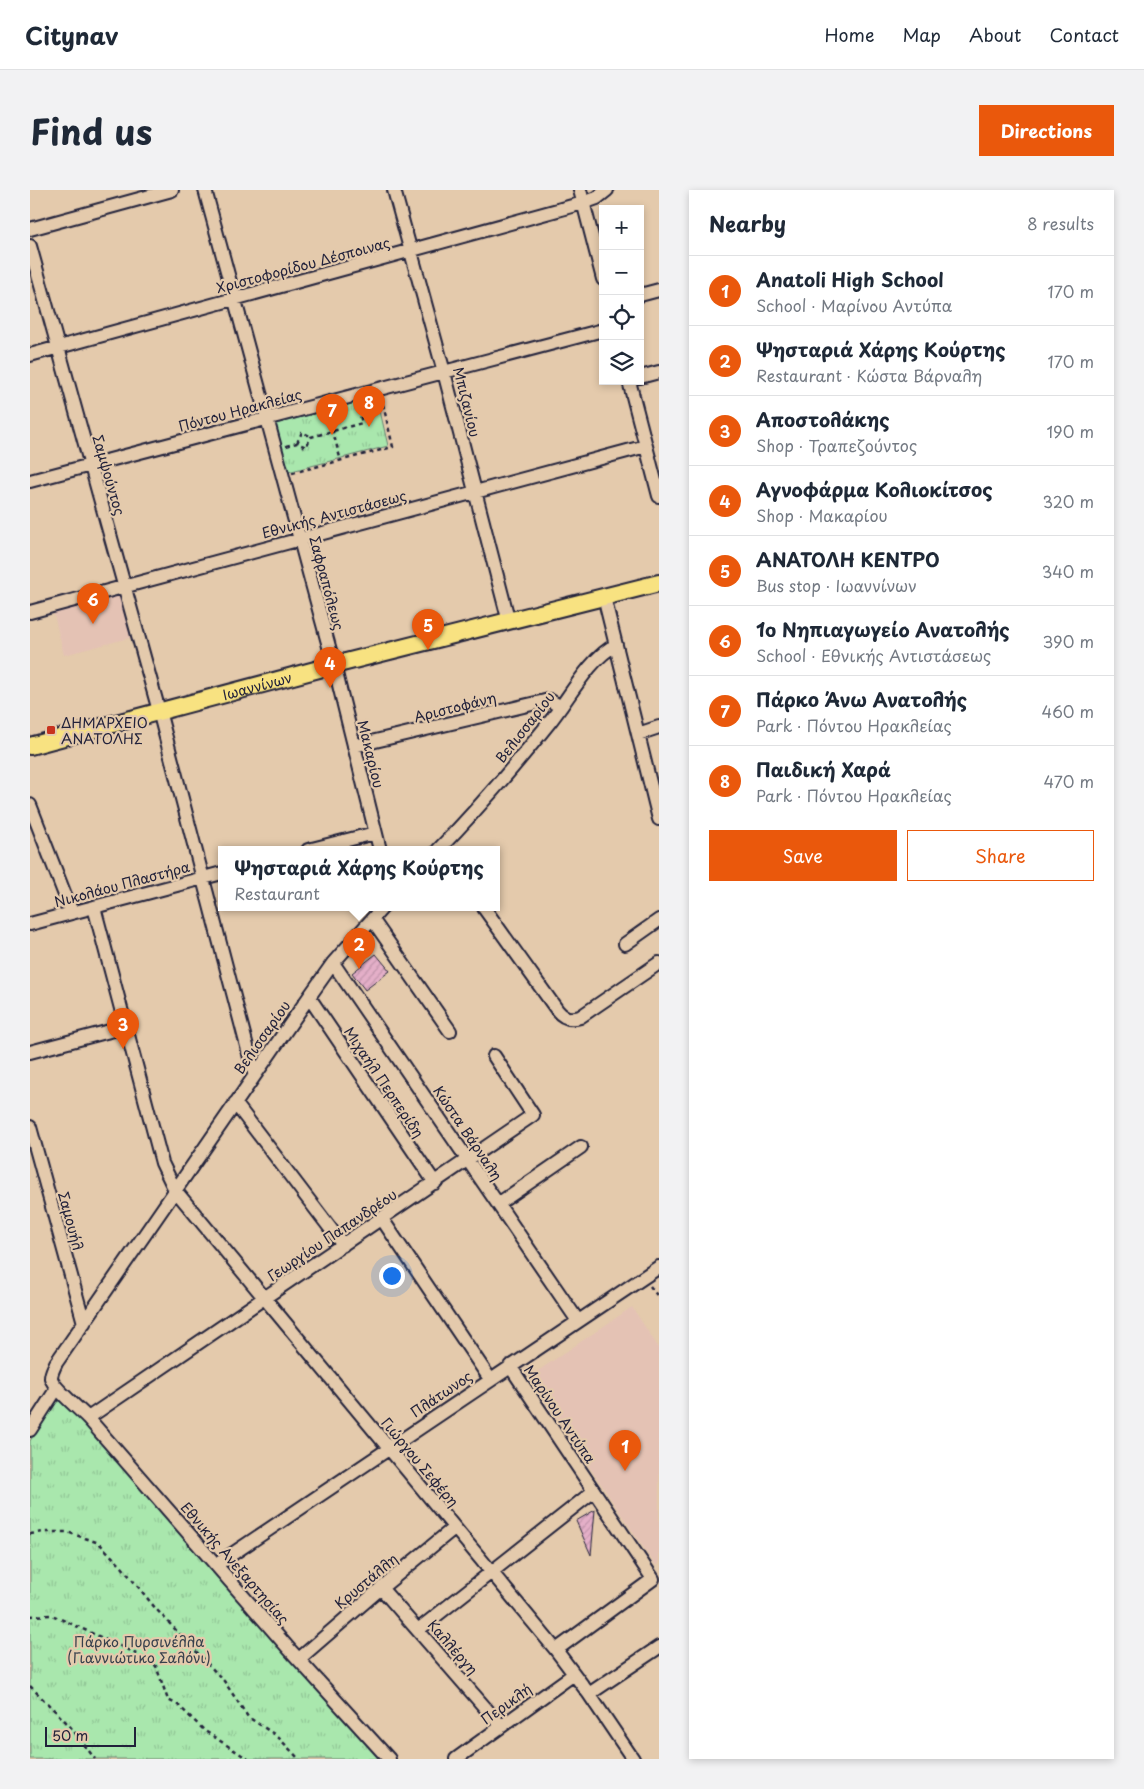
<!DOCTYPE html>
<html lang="en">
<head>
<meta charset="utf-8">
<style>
	body { margin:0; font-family:"Playpen Sans",sans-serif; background:#f2f2f3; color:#1f2937 }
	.controls { position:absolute; right:15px; top:15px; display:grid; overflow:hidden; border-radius:0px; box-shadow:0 2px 8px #0003 }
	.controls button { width:45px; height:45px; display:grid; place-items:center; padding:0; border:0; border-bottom:1px solid #e0e1e3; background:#fff; color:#1f2937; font:25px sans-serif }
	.scale { position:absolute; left:15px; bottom:12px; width:91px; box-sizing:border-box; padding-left:5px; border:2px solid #22223b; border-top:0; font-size:14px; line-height:18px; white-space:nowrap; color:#22223b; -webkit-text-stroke:4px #e4caac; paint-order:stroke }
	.you { position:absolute; left:361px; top:1085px; width:18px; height:18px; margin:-12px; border:4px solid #fff; border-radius:50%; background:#1a73e8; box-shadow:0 0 0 8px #1a73e833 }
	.badge { display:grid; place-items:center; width:32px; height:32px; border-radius:50%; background:#ea580c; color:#fff; font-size:16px; font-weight:700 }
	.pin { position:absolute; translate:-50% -41px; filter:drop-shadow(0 1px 2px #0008) }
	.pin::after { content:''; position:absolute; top:26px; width:18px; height:15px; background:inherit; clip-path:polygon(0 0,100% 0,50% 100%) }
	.popup { position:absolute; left:188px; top:656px; width:282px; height:65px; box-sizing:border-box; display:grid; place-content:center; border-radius:0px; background:#fff; filter:drop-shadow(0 1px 4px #0005); font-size:16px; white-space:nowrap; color:#747a83 }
	.popup b { font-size:19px; color:#1f2937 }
	.popup::after { content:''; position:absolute; left:50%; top:100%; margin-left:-10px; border:10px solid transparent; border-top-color:#fff }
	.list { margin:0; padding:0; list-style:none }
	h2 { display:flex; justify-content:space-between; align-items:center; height:65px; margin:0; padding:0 20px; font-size:21px }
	h2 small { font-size:16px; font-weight:400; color:#747a83 }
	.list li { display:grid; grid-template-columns:32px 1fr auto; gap:15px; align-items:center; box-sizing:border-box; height:70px; padding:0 20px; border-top:1px solid #e0e1e3 }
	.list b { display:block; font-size:19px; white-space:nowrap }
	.list p { margin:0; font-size:16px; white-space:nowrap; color:#747a83 }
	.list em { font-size:16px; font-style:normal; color:#747a83 }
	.actions { display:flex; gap:10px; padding:15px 20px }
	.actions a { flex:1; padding:11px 0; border:1px solid #ea580c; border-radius:0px; text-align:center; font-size:18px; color:#ea580c }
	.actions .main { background:#ea580c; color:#fff }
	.icon { flex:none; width:28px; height:28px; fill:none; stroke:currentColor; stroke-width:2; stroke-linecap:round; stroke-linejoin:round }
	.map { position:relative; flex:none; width:629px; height:1569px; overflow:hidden; border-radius:0px }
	header { display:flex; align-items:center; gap:30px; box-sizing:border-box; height:70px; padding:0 25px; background:#fff; border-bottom:1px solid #e0e1e3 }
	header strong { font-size:24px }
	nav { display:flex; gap:28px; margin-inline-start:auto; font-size:18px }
	.intro { display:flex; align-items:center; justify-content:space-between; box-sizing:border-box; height:120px; padding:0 30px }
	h1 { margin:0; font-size:35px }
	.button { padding:12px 22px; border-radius:0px; background:#ea580c; color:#fff; font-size:18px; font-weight:700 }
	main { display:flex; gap:30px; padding:0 30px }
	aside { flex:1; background:#fff; border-radius:0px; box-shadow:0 2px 8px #0003 }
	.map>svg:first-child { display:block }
	.built { fill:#e4c2b4 }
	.park { fill:url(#park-tufts); stroke:#668474 }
	.building { fill:url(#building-hatch); stroke:#22223b }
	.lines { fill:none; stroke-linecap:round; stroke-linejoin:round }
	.minor-casing { stroke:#22223b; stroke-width:16 }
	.major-casing { stroke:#22223b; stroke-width:20 }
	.path { stroke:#22223b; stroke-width:2.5; stroke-dasharray:4 4; stroke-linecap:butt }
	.minor { stroke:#e4caac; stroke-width:12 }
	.major { stroke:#f8e281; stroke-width:16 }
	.poi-dot { fill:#c8321e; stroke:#e4caac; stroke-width:2 }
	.labels { text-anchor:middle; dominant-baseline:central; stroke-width:4.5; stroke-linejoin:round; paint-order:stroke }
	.street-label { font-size:14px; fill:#22223b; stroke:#e4caac }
	.poi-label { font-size:14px; fill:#22223b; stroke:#e4caac; text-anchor:start }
	.park-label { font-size:14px; fill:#36404c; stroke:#e4caac }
</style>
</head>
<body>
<header>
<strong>Citynav</strong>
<nav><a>Home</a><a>Map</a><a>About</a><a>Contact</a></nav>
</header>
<div class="intro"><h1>Find us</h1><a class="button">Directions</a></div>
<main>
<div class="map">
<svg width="629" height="1569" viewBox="0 0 629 1569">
	<defs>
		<pattern id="park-tufts" width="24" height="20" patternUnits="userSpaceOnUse" patternTransform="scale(1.25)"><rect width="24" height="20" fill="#a9e7ad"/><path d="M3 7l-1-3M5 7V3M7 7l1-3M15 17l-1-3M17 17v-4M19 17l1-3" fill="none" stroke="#91c696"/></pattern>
		<pattern id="building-hatch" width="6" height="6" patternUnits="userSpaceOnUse" patternTransform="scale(1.25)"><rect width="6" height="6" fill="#e4afc8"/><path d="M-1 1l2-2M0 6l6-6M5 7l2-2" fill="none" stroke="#c396ad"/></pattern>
	</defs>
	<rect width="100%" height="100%" fill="#e4caac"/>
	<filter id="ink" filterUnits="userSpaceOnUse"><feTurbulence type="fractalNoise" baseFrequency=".02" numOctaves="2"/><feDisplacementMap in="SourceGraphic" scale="10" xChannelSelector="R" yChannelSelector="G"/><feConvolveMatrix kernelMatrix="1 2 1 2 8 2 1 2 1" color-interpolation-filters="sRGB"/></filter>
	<g filter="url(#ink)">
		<!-- built -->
		<path class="built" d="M92 403 103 447 34 465 23 421Z
			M602 1117 629 1158V1374L626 1376 499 1187Z"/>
		<!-- park -->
		<path class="park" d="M341 209 348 212 358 256 258 282 246 234Z
			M30 1211 51 1229 351 1569H0V1251L22 1214Z"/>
		<!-- building -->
		<path class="building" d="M346 764 360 781 335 800 322 783Z
			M565 1320 561 1365 546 1331Z"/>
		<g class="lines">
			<!-- minor casing -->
			<g class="minor-casing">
				<path id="minor" d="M175 0 304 475 350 660
					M364 0 414 182 479 432
					M550 0 573 89
					M0 39 142 0
					M0 56 129 521 224 883
					M610 105 629 100
					M0 165 553 13 567 8 577 0
					M610 187 629 182
					M599 191 629 306
					M0 291 573 140
					M574 407 629 629
					M0 422 616 256
					M608 544 629 537
					M324 556 519 510 531 517
					M0 615 42 723
					M278 660 345 643
					M408 660C447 620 484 577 519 533 538 510 559 468 586 455
					M64 717 132 973 145 1000 526 1460 559 1504 603 1569
					M352 718 303 773 279 807 26 1173C24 1178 21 1182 21 1188 22 1196 51 1221 58 1228L260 1460 359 1569
					M454 718 527 820C533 828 540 830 550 827L629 773
					M342 729 420 841
					M0 734 192 683
					M595 754 629 730
					M303 773 548 1131
					M279 807 405 993
					M0 862 95 837
					M205 913 313 1055
					M0 937 54 1133
					M468 1014 551 957
					M352 1029 460 1189
					M480 1176 623 1389 526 1460
					M58 1228 503 925 464 866
					M0 1240 27 1198
					M186 1375 629 1077
					M351 1398 471 1536
					M388 1440 564 1301
					M269 1469 351 1398 424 1338
					M559 1504 629 1457
					M426 1569 544 1484"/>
			</g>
			<!-- major casing -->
			<g class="major-casing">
				<g id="major">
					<path id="s1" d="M0 556 304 475 629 393"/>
				</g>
			</g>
			<!-- path -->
			<path class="path" d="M298 224 311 271
				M267 253 272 242 280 246
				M256 256 267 253 276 257 281 247 332 233 328 217
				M262 283 363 257 352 210
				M620 1096 629 1108
				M0 1344 13 1342H37L69 1353 92 1377 126 1419 194 1491 218 1527 247 1546 269 1569
				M0 1426 22 1425 101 1461 126 1476 138 1510 148 1515 175 1541 218 1569
				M0 1496 39 1535 65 1569"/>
			<!-- minor -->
			<use href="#minor" class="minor"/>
			<!-- major -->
			<use href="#major" class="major"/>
		</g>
	</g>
	<!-- markers -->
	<rect class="poi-dot" x="16" y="535" width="10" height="10" rx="2.5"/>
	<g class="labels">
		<!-- street labels -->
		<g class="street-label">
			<text transform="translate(273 75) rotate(-15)">Χριστοφορίδου Δέσποινας</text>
			<text transform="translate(437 212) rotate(76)">Μπιζανίου</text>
			<text transform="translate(210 220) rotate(-15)">Πόντου Ηρακλείας</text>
			<text transform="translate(79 285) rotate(74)">Σαμψούντος</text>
			<text transform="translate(304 324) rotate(-15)">Εθνικής Αντιστάσεως</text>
			<text transform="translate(297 393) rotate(75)">Σαφραπόλεως</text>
			<text stroke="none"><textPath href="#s1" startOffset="235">Ιωαννίνων</textPath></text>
			<text transform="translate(425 517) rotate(-14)">Αριστοφάνη</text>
			<text transform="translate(495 537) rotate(-52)">Βελισσαρίου</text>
			<text transform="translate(341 564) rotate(76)">Μακαρίου</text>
			<text transform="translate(92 694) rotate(-15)">Νικολάου Πλαστήρα</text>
			<text transform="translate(232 847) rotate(-55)">Βελισσαρίου</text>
			<text transform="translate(354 892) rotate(56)">Μιχαήλ Περπερίδη</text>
			<text transform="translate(438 943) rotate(56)">Κώστα Βάρναλη</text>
			<text transform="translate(41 1031) rotate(75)">Σαμουήλ</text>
			<text transform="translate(302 1045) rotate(-34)">Γεωργίου Παπανδρέου</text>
			<text transform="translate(411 1204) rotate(-34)">Πλάτωνος</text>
			<text transform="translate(530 1224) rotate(56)">Μαρίνου Αντύπα</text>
			<text transform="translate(390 1272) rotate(50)">Γιώργου Σεφέρη</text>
			<text transform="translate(205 1373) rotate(49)">Εθνικής Ανεξαρτησίας</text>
			<text transform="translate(336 1391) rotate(-40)">Κρυστάλλη</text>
			<text transform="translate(423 1457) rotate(49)">Καλλέργη</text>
			<text transform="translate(476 1514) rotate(-36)">Περικλή</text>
		</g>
		<!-- poi labels -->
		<g class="poi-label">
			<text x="31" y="532">ΔΗΜΑΡΧΕΙΟ<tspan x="31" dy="16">ΑΝΑΤΟΛΗΣ</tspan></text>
		</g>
		<!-- park labels -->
		<g class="park-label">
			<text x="109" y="1451">Πάρκο Πυρσινέλλα<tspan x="109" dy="16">(Γιαννιώτικο Σαλόνι)</tspan></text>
		</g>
	</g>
</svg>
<div class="controls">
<button>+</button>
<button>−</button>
<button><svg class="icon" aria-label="locate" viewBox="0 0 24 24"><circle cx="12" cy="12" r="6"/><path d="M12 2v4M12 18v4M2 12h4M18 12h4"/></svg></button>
<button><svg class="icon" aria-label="layers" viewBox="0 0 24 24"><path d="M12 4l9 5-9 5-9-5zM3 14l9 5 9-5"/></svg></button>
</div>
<div class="scale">50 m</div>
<div class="you"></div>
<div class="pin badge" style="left:595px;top:1281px">1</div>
<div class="pin badge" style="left:329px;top:779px">2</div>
<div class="popup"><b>Ψησταριά Χάρης Κούρτης</b>Restaurant</div>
<div class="pin badge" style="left:93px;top:859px">3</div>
<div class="pin badge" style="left:300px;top:498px">4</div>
<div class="pin badge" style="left:398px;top:460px">5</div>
<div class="pin badge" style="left:63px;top:434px">6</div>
<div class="pin badge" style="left:302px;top:245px">7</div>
<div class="pin badge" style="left:339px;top:237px">8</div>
</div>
<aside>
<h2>Nearby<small>8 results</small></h2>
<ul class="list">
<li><span class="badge">1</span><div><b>Anatoli High School</b><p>School · Μαρίνου Αντύπα</p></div><em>170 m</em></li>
<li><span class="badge">2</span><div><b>Ψησταριά Χάρης Κούρτης</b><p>Restaurant · Κώστα Βάρναλη</p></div><em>170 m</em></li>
<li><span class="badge">3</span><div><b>Αποστολάκης</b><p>Shop · Τραπεζούντος</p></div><em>190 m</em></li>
<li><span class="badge">4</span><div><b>Αγνοφάρμα Κολιοκίτσος</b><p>Shop · Μακαρίου</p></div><em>320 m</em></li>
<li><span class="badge">5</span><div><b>ΑΝΑΤΟΛΗ ΚΕΝΤΡΟ</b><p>Bus stop · Ιωαννίνων</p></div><em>340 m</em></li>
<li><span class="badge">6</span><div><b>1ο Νηπιαγωγείο Ανατολής</b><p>School · Εθνικής Αντιστάσεως</p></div><em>390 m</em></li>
<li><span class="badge">7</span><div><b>Πάρκο Άνω Ανατολής</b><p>Park · Πόντου Ηρακλείας</p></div><em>460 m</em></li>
<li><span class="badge">8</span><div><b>Παιδική Χαρά</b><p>Park · Πόντου Ηρακλείας</p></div><em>470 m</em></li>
</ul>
<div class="actions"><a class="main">Save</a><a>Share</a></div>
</aside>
</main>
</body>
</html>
